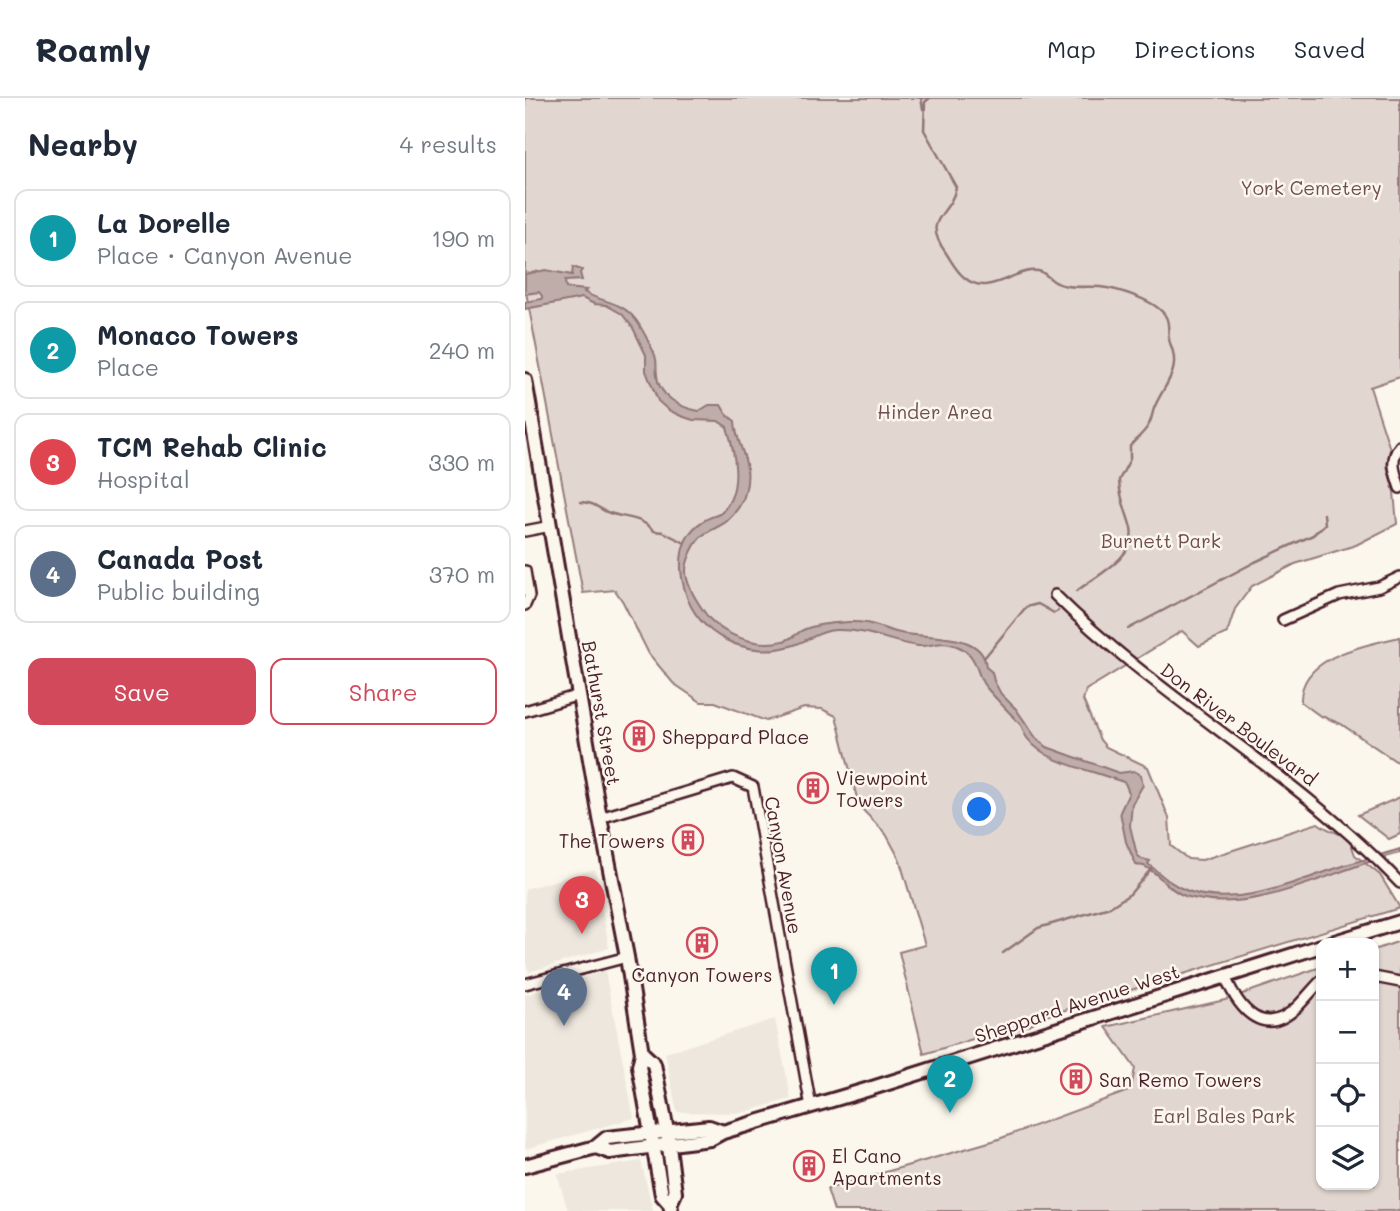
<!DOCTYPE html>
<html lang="en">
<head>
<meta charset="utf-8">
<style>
	body { margin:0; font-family:Mali,sans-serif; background:#f2f2f3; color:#1f2937 }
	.controls { position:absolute; right:21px; bottom:21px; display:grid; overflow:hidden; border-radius:14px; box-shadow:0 2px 5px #0004 }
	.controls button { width:63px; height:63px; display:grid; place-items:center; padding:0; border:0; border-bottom:2px solid #e0e1e3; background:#fff; color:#1f2937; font:35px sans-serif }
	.you { position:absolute; left:455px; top:712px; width:24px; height:24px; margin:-18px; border:5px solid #fff; border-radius:50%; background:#1a73e8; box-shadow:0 0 0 10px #1a73e833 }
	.badge { display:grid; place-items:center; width:46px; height:46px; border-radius:50%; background:#d1495b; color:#fff; font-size:23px; font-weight:700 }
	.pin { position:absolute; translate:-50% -58px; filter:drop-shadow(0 2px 4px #0008) }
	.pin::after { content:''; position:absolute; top:37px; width:24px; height:21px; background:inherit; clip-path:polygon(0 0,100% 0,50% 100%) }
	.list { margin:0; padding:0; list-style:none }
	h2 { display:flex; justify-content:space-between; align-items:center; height:91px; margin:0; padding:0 28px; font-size:30px }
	h2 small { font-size:23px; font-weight:400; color:#747a83 }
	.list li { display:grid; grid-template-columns:46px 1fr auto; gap:21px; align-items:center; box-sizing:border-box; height:98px; margin:0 14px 14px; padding:0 14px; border:2px solid #e0e1e3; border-radius:14px }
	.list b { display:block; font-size:26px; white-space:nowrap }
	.list p { margin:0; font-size:23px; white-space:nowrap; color:#747a83 }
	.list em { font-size:23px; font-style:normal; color:#747a83 }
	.actions { display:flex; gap:14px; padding:21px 28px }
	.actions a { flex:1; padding:16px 0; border:2px solid #d1495b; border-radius:14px; text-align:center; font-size:24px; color:#d1495b }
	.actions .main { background:#d1495b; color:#fff }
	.icon { flex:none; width:38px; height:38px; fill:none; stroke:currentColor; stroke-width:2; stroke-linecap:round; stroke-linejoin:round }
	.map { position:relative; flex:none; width:875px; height:1113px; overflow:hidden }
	header { display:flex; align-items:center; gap:42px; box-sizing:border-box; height:98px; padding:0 35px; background:#fff; border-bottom:2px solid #e0e1e3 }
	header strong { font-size:33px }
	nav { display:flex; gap:38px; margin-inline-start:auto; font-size:24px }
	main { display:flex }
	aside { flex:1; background:#fff }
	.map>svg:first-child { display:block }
	.built { fill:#eee7de }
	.green { fill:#e2d7d0; stroke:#967b7e; stroke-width:2 }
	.water { fill:#bfadaa; stroke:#907477; stroke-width:2 }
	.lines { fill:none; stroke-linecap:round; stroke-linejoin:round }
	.stream { stroke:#907477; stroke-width:2.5 }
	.street-casing { stroke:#4a1f2b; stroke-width:14 }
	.secondary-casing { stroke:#4a1f2b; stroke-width:18 }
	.street { stroke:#fbf7ec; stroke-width:9 }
	.secondary { stroke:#fbf7ec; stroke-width:12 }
	.labels { text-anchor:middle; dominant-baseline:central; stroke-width:5; stroke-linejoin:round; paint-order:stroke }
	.park-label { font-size:19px; fill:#704d54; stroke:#fbf7ec }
	.street-label { font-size:19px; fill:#4a1f2b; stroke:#fbf7ec }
	.poi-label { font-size:19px; fill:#4a1f2b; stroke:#fbf7ec; text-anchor:start }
</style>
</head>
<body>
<header>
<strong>Roamly</strong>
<nav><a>Map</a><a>Directions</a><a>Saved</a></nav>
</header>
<main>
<aside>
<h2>Nearby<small>4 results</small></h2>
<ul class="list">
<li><span class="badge" style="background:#0f9aa8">1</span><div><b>La Dorelle</b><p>Place · Canyon Avenue</p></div><em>190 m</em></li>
<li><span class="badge" style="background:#0f9aa8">2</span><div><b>Monaco Towers</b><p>Place</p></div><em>240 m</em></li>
<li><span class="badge" style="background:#e0444e">3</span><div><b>TCM Rehab Clinic</b><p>Hospital</p></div><em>330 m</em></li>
<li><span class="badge" style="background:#5c6f8a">4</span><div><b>Canada Post</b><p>Public building</p></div><em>370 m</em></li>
</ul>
<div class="actions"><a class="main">Save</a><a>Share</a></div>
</aside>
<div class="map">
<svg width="875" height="1113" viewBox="0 0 875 1113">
	<rect width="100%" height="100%" fill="#fbf7ec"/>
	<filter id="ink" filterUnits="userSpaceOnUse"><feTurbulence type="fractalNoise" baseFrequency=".0143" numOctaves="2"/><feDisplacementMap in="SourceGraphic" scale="14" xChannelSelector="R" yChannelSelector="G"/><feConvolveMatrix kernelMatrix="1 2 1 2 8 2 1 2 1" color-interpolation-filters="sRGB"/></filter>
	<g filter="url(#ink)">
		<!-- built -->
		<path class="built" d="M70 771 84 850 4 874 0 862V791Z
			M80 873 109 1020 0 1051V897Z
			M250 921 266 1001 216 1015 152 1014 140 955Z
			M116 1063 128 1113H43L32 1076Z"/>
		<!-- green -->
		<path class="green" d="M0 0H875V279L845 289 865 351 862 368 869 394 872 426 831 447 770 466 727 488 710 511 702 535 674 548 657 533 561 592 558 602 575 642 581 649 623 669 644 720 646 748 663 761 677 762 793 725C803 733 812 734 824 740L830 757 855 777 875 810 514 920 508 925 474 939 477 932 399 956 374 854 400 847 374 760 361 736 334 708 311 618 297 611 279 610 241 623 190 604H176L148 585 124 556 98 504 90 492 58 495 0 189Z
			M875 539V666L816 626 794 617 776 604C774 558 841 547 875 539Z
			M875 699V736L864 741 833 717Z
			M875 843V1113H309L302 1091 471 1042 606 992 610 970 581 929 700 902 796 869V1087H849V852Z"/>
		<!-- water -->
		<path class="water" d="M48 169 57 172 55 175 57 182 40 183 41 190 62 192 59 194C77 205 96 202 111 222 116 229 129 252 131 261 132 266 131 271 132 277 133 298 156 310 174 313L184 307H196L202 317 210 323C211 350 229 363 220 395 218 404 210 416 203 422 196 429 183 432 176 439 169 446 161 463 161 473 161 486 171 502 178 512 193 536 230 550 258 543 266 541 269 538 276 533 289 526 309 525 323 524 348 523 353 530 375 535 399 541 459 532 461 569L467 574 469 583 476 596 491 611 511 640 522 649 594 675 609 673 616 677 618 687 607 706 605 728 612 757 617 761 625 763 623 766C636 776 646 787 663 793 713 811 771 783 818 768 837 762 856 757 875 751V755C808 770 730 820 660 798 643 792 636 777 621 769 618 767 614 768 611 767L601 744 595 714 604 695 600 685C595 682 591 682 586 680 558 670 520 664 502 640 499 636 498 630 495 626 484 614 471 601 460 588 452 578 453 564 443 555 437 549 427 546 419 545 410 545 402 549 393 548 363 544 344 531 310 532 293 533 281 544 266 548 223 561 172 538 160 493 152 466 154 435 182 421 187 418 193 418 197 414 218 392 210 355 202 329L193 323 168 322 156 318 143 312 133 303 121 273V257L108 230 97 216 81 207 69 206 57 200 0 211V204L17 201V198L14 194 0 196V176L21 172 47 177Z"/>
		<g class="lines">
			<!-- stream -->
			<path class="stream" d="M396 0 398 11
				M405 0 400 4 399 32 431 89C425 120 395 119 421 155 427 164 431 173 440 180 461 198 483 176 505 173 521 171 521 180 532 185 544 191 562 188 575 189 592 191 632 202 641 219 645 226 642 237 645 245 657 273 640 285 630 308 627 314 627 322 623 328 619 335 610 342 605 348V361L594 382C594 398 602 415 606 430 612 460 570 478 552 493
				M56 404C70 405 71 409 82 414 99 421 114 417 129 433L138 434 158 444
				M603 531 730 464 788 437 800 426 799 416
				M459 560 501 509 513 506 529 515 533 513
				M478 855 513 830 585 809 605 796 626 771"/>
			<!-- street casing -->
			<g class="street-casing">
				<path id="street" d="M875 348C864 362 870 374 875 390
					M0 433 26 428
					M0 473 4 498 0 507
					M530 497C637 603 771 675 875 785
					M758 522 814 497 854 489 875 479
					M0 613 54 597
					M75 720 208 680 228 689 286 1009
					M700 878C714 912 739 942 773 908 781 900 788 891 796 883
					M849 879 875 884
					M0 886 102 859"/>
			</g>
			<!-- secondary casing -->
			<g class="secondary-casing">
				<path id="secondary" d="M0 282 75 720 102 859 117 955 114 968 137 1097 145 1106
					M806 845 875 824
					M117 955 129 966 142 1033 150 1095 145 1106 146 1111
					M71 1049 85 1054 185 1041 198 1034 341 992 796 848
					M0 1068 71 1049 82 1040 184 1029 198 1034"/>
			</g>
			<!-- street -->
			<use href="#street" class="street"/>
			<!-- secondary -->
			<use href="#secondary" class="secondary"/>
		</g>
	</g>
	<!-- icons -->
	<defs>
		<g id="building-ring" transform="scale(1.575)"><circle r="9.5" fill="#fbf7ec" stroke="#d1495b" stroke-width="1.5"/><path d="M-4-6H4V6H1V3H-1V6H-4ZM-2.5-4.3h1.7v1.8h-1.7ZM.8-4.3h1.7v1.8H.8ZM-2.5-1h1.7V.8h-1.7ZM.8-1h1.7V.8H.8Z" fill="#d1495b"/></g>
	</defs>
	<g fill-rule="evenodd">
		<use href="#building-ring" x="114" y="638"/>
		<use href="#building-ring" x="288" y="690"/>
		<use href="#building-ring" x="163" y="742"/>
		<use href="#building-ring" x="177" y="845"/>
		<use href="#building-ring" x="551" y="981"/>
		<use href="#building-ring" x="284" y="1068"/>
	</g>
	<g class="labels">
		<!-- park labels -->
		<g class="park-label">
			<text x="786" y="89">York Cemetery</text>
			<text x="410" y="313">Hinder Area</text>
			<text x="636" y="442">Burnett Park</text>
			<text x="699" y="1017">Earl Bales Park</text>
		</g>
		<!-- street labels -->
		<g class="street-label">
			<text transform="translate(77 615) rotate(80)">Bathurst Street</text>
			<text transform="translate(714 626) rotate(37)">Don River Boulevard</text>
			<text transform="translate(259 767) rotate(80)">Canyon Avenue</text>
			<text transform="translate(552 905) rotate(-18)">Sheppard Avenue West</text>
		</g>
		<!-- poi labels -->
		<g class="poi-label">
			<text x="137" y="638">Sheppard Place</text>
			<text x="311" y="679">Viewpoint<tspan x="311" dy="22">Towers</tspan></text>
			<text x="140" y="742" text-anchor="end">The Towers</text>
			<text x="177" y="876" text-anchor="middle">Canyon Towers</text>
			<text x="574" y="981">San Remo Towers</text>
			<text x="307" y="1057">El Cano<tspan x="307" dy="22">Apartments</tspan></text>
		</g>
	</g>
</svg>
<div class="controls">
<button>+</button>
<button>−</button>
<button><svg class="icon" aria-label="locate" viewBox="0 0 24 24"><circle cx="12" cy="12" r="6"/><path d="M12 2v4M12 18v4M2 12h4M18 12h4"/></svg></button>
<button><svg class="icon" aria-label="layers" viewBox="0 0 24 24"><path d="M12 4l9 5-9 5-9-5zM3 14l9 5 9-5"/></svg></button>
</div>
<div class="you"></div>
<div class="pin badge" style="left:309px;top:907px;background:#0f9aa8">1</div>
<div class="pin badge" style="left:425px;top:1015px;background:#0f9aa8">2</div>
<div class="pin badge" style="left:57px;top:836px;background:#e0444e">3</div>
<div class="pin badge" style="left:39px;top:928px;background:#5c6f8a">4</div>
</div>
</main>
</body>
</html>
